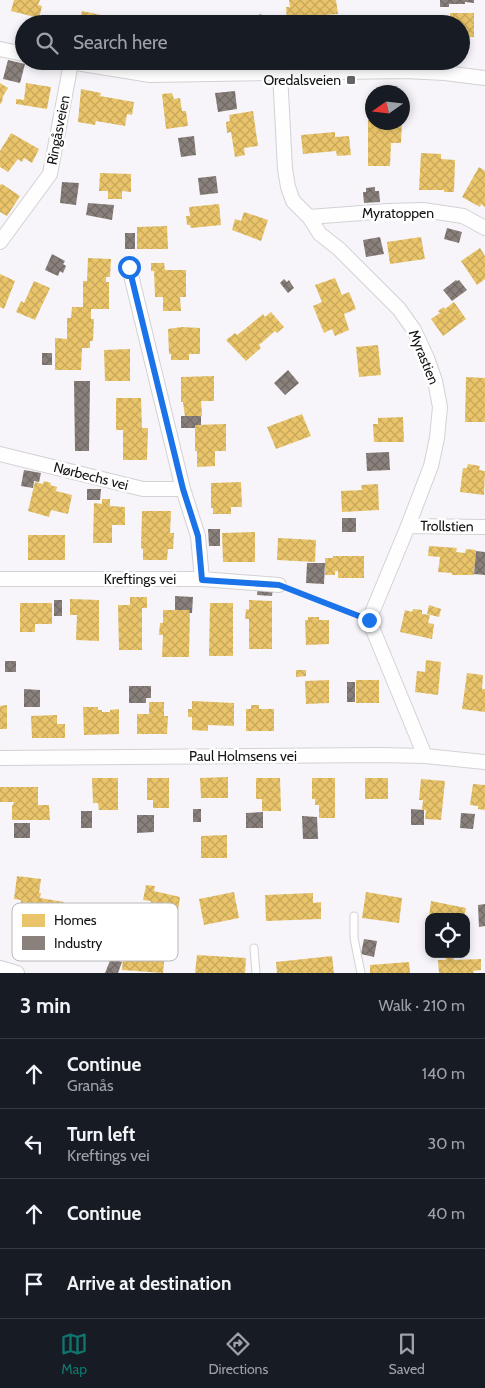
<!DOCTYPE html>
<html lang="en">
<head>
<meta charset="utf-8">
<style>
	body { margin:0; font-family:Cabin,sans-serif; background:#242831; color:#f1f3f6 }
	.controls { position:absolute; right:15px; bottom:15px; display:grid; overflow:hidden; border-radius:10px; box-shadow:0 2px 8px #0003 }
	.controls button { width:45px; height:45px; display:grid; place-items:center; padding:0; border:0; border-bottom:1px solid #363941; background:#171b24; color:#f1f3f6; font:25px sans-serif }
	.compass { position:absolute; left:365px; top:85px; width:45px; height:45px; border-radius:50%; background:#171b24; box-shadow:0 2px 8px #0003; rotate:256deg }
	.stop { position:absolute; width:15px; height:15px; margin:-11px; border:4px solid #1a73e8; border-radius:50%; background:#fff }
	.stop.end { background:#1a73e8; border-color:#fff; box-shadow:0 1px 5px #0008 }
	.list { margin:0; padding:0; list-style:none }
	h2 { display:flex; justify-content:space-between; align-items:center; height:65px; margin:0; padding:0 20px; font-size:21px }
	h2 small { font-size:16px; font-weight:400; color:#9ea1a6 }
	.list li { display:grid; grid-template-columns:32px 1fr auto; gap:15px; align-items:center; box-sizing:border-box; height:70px; padding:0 20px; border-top:1px solid #363941 }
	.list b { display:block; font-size:19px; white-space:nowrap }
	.list p { margin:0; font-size:16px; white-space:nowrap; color:#9ea1a6 }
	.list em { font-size:16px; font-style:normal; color:#9ea1a6 }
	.icon { flex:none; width:28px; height:28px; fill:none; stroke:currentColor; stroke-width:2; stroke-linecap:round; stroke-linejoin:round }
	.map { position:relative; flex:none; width:485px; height:973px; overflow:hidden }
	.search { position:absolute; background:#171b24; box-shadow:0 2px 8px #0003; left:15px; right:15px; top:15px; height:55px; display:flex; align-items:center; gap:12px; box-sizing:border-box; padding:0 18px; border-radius:28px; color:#9ea1a6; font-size:19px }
	.sheet { height:345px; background:#171b24 }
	nav { display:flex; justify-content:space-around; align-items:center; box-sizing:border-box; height:70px; border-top:1px solid #363941; background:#171b24; font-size:14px; color:#9ea1a6 }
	nav a { display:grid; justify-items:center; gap:2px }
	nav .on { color:#0f766e }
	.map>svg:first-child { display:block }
	.homes { fill:url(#homes-cross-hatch) }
	.industry { fill:url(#industry-cross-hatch) }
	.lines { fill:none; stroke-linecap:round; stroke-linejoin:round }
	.service-casing { stroke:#d3d1d4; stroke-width:9 }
	.minor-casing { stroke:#d3d1d4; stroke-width:16 }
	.path { stroke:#dcdcdc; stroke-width:3; stroke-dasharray:1 4; stroke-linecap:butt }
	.service { stroke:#fefefe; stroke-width:7 }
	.minor { stroke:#fefefe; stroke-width:14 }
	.route { stroke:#1a73e8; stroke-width:6 }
	.poi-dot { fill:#636265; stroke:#fff; stroke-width:2 }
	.labels { text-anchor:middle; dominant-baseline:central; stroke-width:5; stroke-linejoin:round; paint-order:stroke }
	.poi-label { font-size:14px; fill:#141315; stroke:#fff; text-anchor:end }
	.street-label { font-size:14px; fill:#141315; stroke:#fff }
	.key { fill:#fff; stroke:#b8b8b9; stroke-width:1 }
	.key-label { font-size:14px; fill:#141315 }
</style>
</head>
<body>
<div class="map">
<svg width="485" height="973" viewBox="0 0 485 973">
	<defs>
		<pattern id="homes-cross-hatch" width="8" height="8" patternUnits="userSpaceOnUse" patternTransform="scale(1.25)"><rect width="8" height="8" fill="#e9c46a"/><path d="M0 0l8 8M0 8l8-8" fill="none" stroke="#c7a85b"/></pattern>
		<pattern id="industry-cross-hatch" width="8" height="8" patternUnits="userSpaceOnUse" patternTransform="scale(1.25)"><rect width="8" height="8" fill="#8a817c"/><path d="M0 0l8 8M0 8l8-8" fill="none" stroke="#706864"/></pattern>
	</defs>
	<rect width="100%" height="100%" fill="#f7f5f9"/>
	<!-- homes -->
	<path class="homes" d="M14 0H40L38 5 42 6 39 18 11 11Z
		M289 0H336L338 14 325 15 326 18 316 19V16L313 17 315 24H291V19L287 20 286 7H290Z
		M82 11 115 18 113 24H79Z
		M450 13H474V37H461V24H450Z
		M0 83 8 88 2 98 3 99 0 105Z
		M26 83 51 87 47 109 16 104V99L24 100Z
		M81 89 101 93 100 96 134 102 132 115 127 114 125 126 96 121 95 125 78 122Z
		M172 93 174 99 180 98 182 111H186L188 126 166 129 162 94Z
		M253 111 258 146 244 148 245 155 235 157 231 132 227 133 226 122 230 121 229 115Z
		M368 120H372V122H402L401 143H391L390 166H368Z
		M335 132V137L349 136 351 155 337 156 336 151 303 154 301 135Z
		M11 133 39 149 32 163 24 158 22 162 18 159 8 172 0 167V151Z
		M421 153 441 154V159L455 160 454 192H444V190H419Z
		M479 167 485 171V207L481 204 480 207 462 197Z
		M100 173 131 174V192L122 191V199H108V191H99Z
		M2 184 20 196 7 216 0 212V185Z
		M219 204 221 225 191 228 190 225H187L186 216H190L189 207Z
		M244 212 268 220 261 241 232 230 235 219 241 221Z
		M167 226 168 249H137V227Z
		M421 237 425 259 390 264 387 242Z
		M480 248 485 256V279L477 285 461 261Z
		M88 258 111 259 110 277H106V282H109V309H91V319H94L93 341H90V348H82L81 370H55V338L67 339V318H71L72 307H83V281H87Z
		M151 263H164L165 270H186V297H180L181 311H163V297H155L154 271H151Z
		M0 274 15 281 4 309 0 307Z
		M335 278 342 295 349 292 356 309 344 314 349 330 335 336 332 329 324 333 313 306 322 302 315 285Z
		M34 281 50 288 35 320 16 312 21 301 24 303Z
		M454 302 466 319 443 336 431 319 440 313 438 311 444 307 445 309Z
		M271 312 284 327 277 333 275 331 259 345 261 348 246 361 226 340 235 333 237 335 245 329 263 314 265 317Z
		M182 327 200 328V354H189V360H171V354H169L168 329Z
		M378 345 381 375 359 377 356 347Z
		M130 349V381H105L104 350Z
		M214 376V401H201L202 416 185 417 183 402H181V377Z
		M466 377 485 378V422H465Z
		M116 398H141L142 428H148L147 460H123V430H116Z
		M302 414 311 436 276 449 267 427Z
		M403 417 404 442H374L373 424H378V418Z
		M226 424V451H215V466L197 467V451H195V425Z
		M468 464 480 466 479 470 485 471 484 495 460 492 463 468H467Z
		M44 481 51 483 50 485 57 487 56 491 72 495 68 514 51 510 49 517 28 511 35 482 43 484Z
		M241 482 242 507H231V514H213V508H211V483Z
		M378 484 379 510 342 512 341 491 362 490 361 485Z
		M102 499H110V506L125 507V525H112V543H93L94 503 102 504Z
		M142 511H171L170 533H174L173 549H168L167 560H143V549L141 548Z
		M255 532V562H223L222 533Z
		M28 535H65V560H28Z
		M278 538 316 540 315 562 277 560Z
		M429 546 457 548 456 552 465 553 466 549 476 550 474 575H452V573L438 572 440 557 428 556Z
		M333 556H364V578H338V571H335V575H325V558H333Z
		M130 597H147V608H142V650H119L118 605H130Z
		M70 599 99 600V641L76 640 77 615H70Z
		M249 600 272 601V649H249V619H245L246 609 249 610Z
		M20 603H52V624H35V632H20Z
		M210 603H233V656H209Z
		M429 605 441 609 439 617 427 614Z
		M413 609 422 610V614L430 615 428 623 434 624 432 639 400 632 405 610 412 612Z
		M163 610H190L189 657H162L163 635H159L160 623H163Z
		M308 617H319V620H329V644L306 645 305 620H308Z
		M426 660 441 662 438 695 415 692 417 671 425 672Z
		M296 670H306V676L296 677Z
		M467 673 483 675 482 689H485V712L462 709Z
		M329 680V703L306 704 305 681Z
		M356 680H379V703H356Z
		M192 701 234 703V726L208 725V731L192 730V717H188V709H192Z
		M149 702H164V716H168L167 734H137V714H149Z
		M7 705V729H0V706Z
		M251 705H259V709H274V731H246V709H251Z
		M83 707H98V710H102V712H110V710L119 709V734L84 735Z
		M57 715V724H65V738H32L31 716Z
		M228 777V798H201L200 778Z
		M92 778H118V810H99L98 803H93Z
		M147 778H169V808H153V800H147Z
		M256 778H280L281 811H262V799H256Z
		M312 778H335V818H319V805H315V799H312Z
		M365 778H388V799H365Z
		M421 779 445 781 441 820 425 819 426 810H422L423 800H419Z
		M473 784 485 785V810L478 809V806L470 805Z
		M0 787H38V805H49L50 820H12V805H13L14 802H0Z
		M227 835V858H201V836Z
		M17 876 41 879 39 893H41L40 898 64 902 62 918 38 915 36 929 17 926 21 900 14 899Z
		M146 885 155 886 154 891 180 897 177 918 167 916 165 929 147 927 151 901 143 900Z
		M234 892 239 918 204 925 199 899Z
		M366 892 402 898 399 923 362 918Z
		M313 893V903L321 902V919L266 921 265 895Z
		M431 901 466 908 464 917H429Z
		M124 946 165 951 163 973 122 970Z
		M197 955 246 958 245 973H195Z
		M446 955H454V960L481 959V970L473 971 474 973H439L438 960H446Z
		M332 956 334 973H277L276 962Z
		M409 962 410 973H370V965Z"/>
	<!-- industry -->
	<path class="industry" d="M440 0H474V3L465 2V4H449V7H440Z
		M261 14 264 24H237Z
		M8 60 25 64 20 83 3 79Z
		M235 91 237 109 218 112 215 93Z
		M194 136 196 155 181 157 178 138Z
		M216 176 218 193 200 195 198 178Z
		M62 182 79 183 76 205 60 203Z
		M375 187V191H379L380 202 364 203 363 192H366V188Z
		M88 203 114 205 112 220 86 215Z
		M447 228 462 232 459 243 444 239Z
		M125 233H135V249H125Z
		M380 237 384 254 366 257 363 240Z
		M52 254 65 261 63 264 66 266 63 273 60 271 58 276 45 270Z
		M284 279 287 282 289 280 294 288 288 293 280 283Z
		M456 280 457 281 459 280 467 290 452 301 443 290Z
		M42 353H52V365H42Z
		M288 370 299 383 285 395 274 383Z
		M74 381H90L89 451H75Z
		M181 416H201V425H195V428H181Z
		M389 452 390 470 367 471 366 453Z
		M24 470 41 473 39 482 34 481 33 488 21 486Z
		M87 489H101L100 500H87Z
		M342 518H356V532H342Z
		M208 529H220V546H209Z
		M476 551 485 552V575L474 574Z
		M307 563H325L324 584 306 583Z
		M258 587 273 588 272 596 257 595Z
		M175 596 193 597 192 613H189L190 610H175Z
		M54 600H62V616H54Z
		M5 661H16V672H5Z
		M347 682H355V702H347Z
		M129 686H151V698H146V703H129Z
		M24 689 40 690V707H24Z
		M193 809H201V822H193Z
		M411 809 424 810V825H411Z
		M81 811H92V828H81Z
		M263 812V828H246V813Z
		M461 813 475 814 473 829 460 828Z
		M137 815H154V832L137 833Z
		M302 816 317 817 318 839H303Z
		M14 823H30V838H14Z
		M485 904V926L479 927 478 905Z
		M364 939 377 941 374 957 361 954Z
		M111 958 122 962 118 973H105Z"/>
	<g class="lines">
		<!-- service casing -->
		<g class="service-casing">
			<path id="service" d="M354 916V938L361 973
				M254 948 256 973"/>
		</g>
		<!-- minor casing -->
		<g class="minor-casing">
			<path id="minor" d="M0 49 24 54
				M64 61 150 75 405 71 445 73 485 78
				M280 73 285 169 288 187 293 201 309 217 320 234 339 249 399 309 414 330 427 358 435 381 440 407 437 438 431 466 408 526 369 620 425 756
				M309 217 388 211 423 210 463 216 485 228
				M0 242 50 174 71 63
				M129 267 183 489 198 536 202 579
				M0 454 143 489H183
				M408 526 485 527
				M0 579H202L279 585
				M0 758 379 755 425 756 485 762
				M0 968 17 973"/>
		</g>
		<!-- path -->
		<path class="path" d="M290 590 357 615"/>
		<!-- service -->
		<use href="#service" class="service"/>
		<!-- minor -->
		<use href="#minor" class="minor"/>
	</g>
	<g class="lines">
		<!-- route -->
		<path class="route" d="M129 267 183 489 198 536 202 580 279 585 369 620"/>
	</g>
	<!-- markers -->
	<rect class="poi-dot" x="346" y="75" width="10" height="10" rx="2.5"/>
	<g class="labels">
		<!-- poi labels -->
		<g class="poi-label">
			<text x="341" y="80">Oredalsveien</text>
		</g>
		<!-- street labels -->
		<g class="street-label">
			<text transform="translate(58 130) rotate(-79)">Ringåsveien</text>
			<text x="398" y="213">Myratoppen</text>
			<text transform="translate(424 357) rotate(68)">Myrastien</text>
			<text transform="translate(91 476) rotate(14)">Nørbechs vei</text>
			<text transform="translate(447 526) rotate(1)">Trollstien</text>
			<text x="140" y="579">Kreftings vei</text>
			<text x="243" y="756">Paul Holmsens vei</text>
		</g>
	</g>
	<!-- legend -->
	<rect x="12" y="903" width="166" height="58" rx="8" class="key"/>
	<rect x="22" y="914" width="23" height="13" fill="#e9c46a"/>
	<rect x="22" y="936" width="23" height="14" fill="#8a817c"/>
	<g class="key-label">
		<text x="54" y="925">Homes</text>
		<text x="54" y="948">Industry</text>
	</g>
</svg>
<div class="controls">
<button><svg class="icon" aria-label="locate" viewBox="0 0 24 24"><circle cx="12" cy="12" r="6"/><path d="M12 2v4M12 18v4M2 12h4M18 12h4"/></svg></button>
</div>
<svg class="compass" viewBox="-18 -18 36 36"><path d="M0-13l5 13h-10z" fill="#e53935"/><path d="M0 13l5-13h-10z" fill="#9ea1a6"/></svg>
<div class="stop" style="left:129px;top:267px"></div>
<div class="stop end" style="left:369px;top:620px"></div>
<div class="search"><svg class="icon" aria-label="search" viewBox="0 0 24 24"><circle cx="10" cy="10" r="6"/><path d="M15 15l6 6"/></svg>Search here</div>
</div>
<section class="sheet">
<h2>3 min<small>Walk · 210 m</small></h2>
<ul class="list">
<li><svg class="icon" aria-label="ahead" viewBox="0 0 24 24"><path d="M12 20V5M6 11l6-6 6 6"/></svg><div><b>Continue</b><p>Granås</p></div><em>140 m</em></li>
<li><svg class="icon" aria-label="left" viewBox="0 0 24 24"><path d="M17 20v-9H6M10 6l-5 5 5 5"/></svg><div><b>Turn left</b><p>Kreftings vei</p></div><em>30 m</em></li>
<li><svg class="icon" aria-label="ahead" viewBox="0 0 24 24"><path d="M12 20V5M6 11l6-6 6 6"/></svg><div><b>Continue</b></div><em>40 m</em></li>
<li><svg class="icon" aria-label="arrive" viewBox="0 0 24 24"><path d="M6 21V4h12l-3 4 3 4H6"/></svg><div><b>Arrive at destination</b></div></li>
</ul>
</section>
<nav>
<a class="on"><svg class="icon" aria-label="map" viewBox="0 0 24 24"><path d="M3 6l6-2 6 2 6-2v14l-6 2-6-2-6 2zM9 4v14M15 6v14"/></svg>Map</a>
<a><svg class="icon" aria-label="directions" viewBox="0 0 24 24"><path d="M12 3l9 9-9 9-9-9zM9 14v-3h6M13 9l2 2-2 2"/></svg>Directions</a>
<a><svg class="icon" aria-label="saved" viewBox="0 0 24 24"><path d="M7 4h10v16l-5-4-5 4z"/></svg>Saved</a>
</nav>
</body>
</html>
